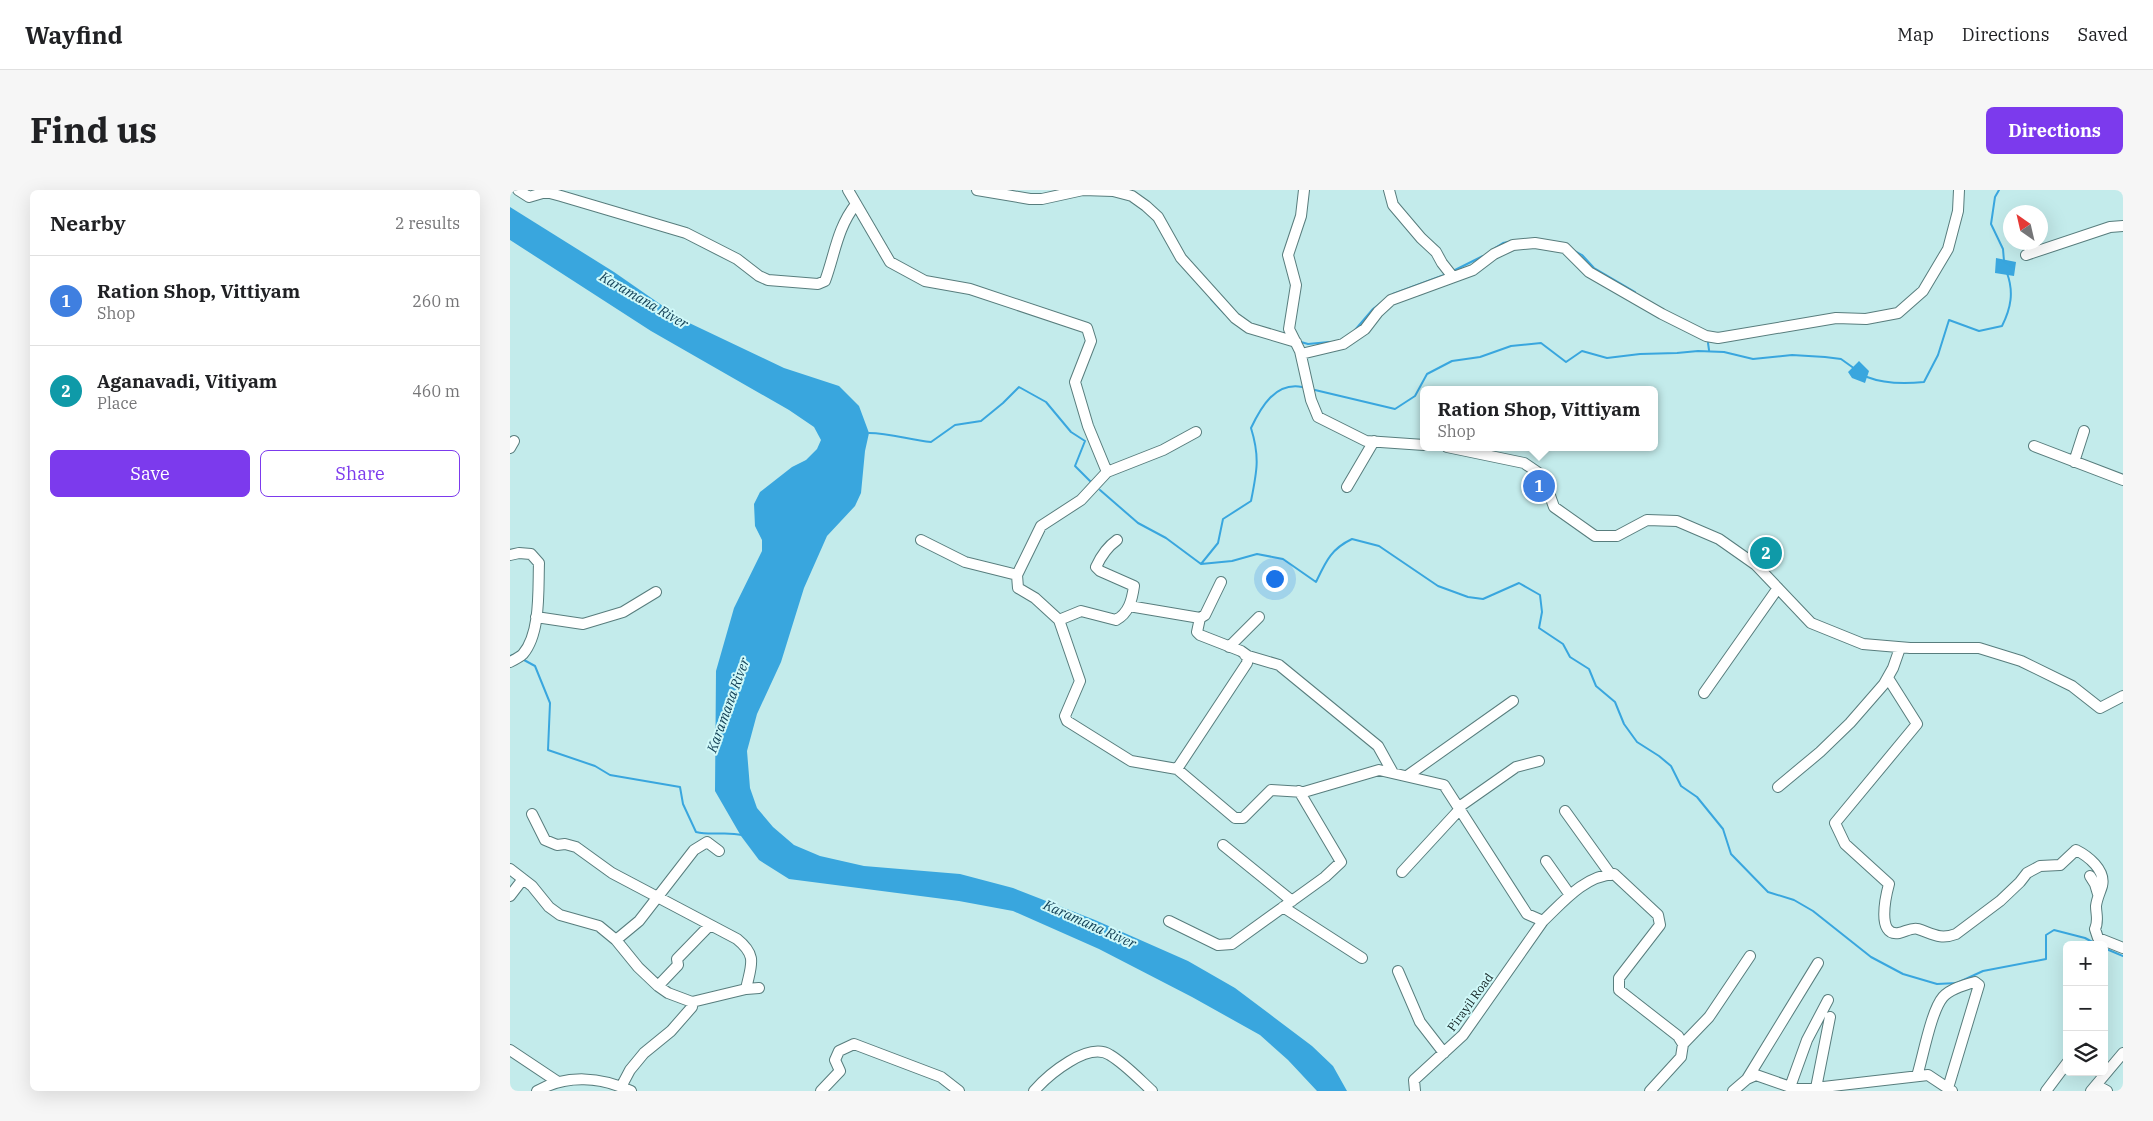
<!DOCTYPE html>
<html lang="en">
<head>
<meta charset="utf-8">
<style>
	body { margin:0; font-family:"IBM Plex Serif",serif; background:#f6f6f6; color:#202124 }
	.controls { position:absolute; right:15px; bottom:15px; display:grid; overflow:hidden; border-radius:8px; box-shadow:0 5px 20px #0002 }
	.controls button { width:45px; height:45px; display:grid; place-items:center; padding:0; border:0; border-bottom:1px solid #e0e0e0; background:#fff; color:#202124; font:25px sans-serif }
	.compass { position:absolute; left:1493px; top:15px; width:45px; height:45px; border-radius:50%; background:#fff; box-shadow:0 5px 20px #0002; rotate:326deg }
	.you { position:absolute; left:764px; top:388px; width:18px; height:18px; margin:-12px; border:4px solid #fff; border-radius:50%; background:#1a73e8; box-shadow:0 0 0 8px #1a73e833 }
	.badge { display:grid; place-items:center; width:32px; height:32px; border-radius:50%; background:#7c3aed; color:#fff; font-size:16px; font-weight:700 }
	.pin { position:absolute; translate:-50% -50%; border:2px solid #fff; box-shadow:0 1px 5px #0006 }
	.popup { position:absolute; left:910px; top:196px; width:238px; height:65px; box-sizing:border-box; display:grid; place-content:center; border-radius:8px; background:#fff; filter:drop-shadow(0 1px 4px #0005); font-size:16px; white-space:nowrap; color:#757577 }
	.popup b { font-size:19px; color:#202124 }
	.popup::after { content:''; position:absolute; left:50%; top:100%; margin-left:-10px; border:10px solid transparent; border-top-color:#fff }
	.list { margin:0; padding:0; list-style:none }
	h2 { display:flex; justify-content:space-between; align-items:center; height:65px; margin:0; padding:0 20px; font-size:21px }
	h2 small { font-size:16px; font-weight:400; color:#757577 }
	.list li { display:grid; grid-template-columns:32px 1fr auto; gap:15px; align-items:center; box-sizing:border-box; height:90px; padding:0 20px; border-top:1px solid #e0e0e0 }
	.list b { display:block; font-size:19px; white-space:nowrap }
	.list p { margin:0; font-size:16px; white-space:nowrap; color:#757577 }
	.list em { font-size:16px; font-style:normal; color:#757577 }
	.actions { display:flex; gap:10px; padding:15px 20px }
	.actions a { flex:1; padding:11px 0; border:1px solid #7c3aed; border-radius:8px; text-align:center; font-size:18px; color:#7c3aed }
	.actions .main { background:#7c3aed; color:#fff }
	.icon { flex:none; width:28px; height:28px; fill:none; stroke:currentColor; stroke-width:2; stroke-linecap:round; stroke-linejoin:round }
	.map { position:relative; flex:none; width:1613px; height:901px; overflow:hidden; border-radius:8px }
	header { display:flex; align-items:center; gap:30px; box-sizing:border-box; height:70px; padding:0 25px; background:#fff; border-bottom:1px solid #e0e0e0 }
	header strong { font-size:24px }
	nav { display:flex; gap:28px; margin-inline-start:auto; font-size:18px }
	.intro { display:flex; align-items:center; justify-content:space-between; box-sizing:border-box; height:120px; padding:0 30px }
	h1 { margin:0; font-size:35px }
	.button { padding:12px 22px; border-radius:8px; background:#7c3aed; color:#fff; font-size:18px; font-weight:700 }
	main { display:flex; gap:30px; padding:0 30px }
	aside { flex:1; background:#fff; border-radius:8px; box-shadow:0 5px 20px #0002 }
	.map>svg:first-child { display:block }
	.water { fill:#39a6de }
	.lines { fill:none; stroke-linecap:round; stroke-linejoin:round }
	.stream { stroke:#39a6de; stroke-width:2 }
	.minor-casing { stroke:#587d7d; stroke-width:12 }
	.minor { stroke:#fff; stroke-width:10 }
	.labels { text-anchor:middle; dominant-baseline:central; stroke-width:4; stroke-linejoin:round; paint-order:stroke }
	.street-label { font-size:12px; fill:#122121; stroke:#d0f9f9 }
	.water-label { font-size:14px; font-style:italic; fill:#0f3c53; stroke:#d0f9f9 }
</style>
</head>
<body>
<header>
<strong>Wayfind</strong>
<nav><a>Map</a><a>Directions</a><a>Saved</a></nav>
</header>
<div class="intro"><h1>Find us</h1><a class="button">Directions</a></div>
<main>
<aside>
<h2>Nearby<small>2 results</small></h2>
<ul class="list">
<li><span class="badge" style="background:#3f7fe0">1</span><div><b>Ration Shop, Vittiyam</b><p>Shop</p></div><em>260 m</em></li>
<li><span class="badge" style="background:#0f9aa8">2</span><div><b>Aganavadi, Vitiyam</b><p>Place</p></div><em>460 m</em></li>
</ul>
<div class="actions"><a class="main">Save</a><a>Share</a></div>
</aside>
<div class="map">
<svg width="1613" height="901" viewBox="0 0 1613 901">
	<rect width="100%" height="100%" fill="#c3ebeb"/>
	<!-- water -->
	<path class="water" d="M0 17 104 82 173 130 274 178 329 196 349 216 359 243 355 261 351 303 345 316 317 346 294 398 271 472 247 524 237 561 240 598 247 618 263 637 284 655 310 666 354 676 450 684 503 698 585 730 678 771 725 798 802 856 823 876 837 901H807L778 870 750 845 682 807 589 759 503 721 449 711 279 689 249 670 231 646 205 601 206 481 224 418 252 361V350L245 336 244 314 250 302 282 277 296 270 307 259 311 250 304 237 279 220 141 141 0 50Z
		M1486 68 1506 72 1504 86 1485 83Z
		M1349 171 1359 181 1355 193 1342 188 1338 182Z"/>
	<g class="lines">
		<!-- stream -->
		<path class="stream" d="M1489 0 1485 7 1481 34 1493 59 1494 71
			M985 58 993 53 998 52
			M1063 60 1072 65 1084 78 1125 102
			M943 81 973 66
			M883 104 937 84
			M701 109 715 124
			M845 140 863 119 871 113
			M791 152 798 154 819 152
			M1198 153 1199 160
			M1357 187C1375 194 1395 194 1414 192L1428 165 1439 130 1469 141 1492 136C1501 118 1504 102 1497 83
			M805 200 885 219 905 206 917 184 942 171 970 167 1001 156 1031 153 1056 172 1072 161 1097 168 1130 164 1167 163 1188 161 1214 162 1243 169 1282 165 1315 167 1331 169 1345 179
			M359 243C380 243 400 250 421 252L445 235 471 231 493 213 509 197 536 212 561 242 575 251 565 276 580 291
			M590 300 628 333 656 348 691 374 708 353 713 329 741 311C747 281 750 267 741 238 751 217 765 192 792 197
			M691 374 722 371 747 364 773 369 806 392C816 371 821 359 842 349L869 356 928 396 958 407 973 409 1009 393 1030 405 1032 422 1029 438 1053 454 1060 467 1079 479 1086 496 1105 512 1114 534 1127 552 1149 566 1161 576 1171 596 1187 607 1213 639 1221 664 1258 702 1284 710 1303 721 1361 767 1393 784 1427 794 1447 793 1473 781 1536 769V745L1544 740 1575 748 1588 755
			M0 466 3 465
			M14 470 25 476 40 513 38 560 85 576 100 585 170 597 173 614 186 642C203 646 215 641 232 645
			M1594 758 1613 766"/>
		<!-- minor casing -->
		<g class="minor-casing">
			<path id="minor" d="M8 0 19 7 36 2 51 6 176 43 227 69 249 86 258 90 308 94 315 91C325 64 327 38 346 14
				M338 0 380 72 415 91 460 99 577 138 581 151 565 192 578 236 597 282 571 310 531 336 507 385 508 398 525 408 549 430 570 491 555 526 557 531 621 571 667 579 725 628H733L761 600 794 602 869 580 934 595 1017 724 1033 731C1053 712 1074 686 1104 684L1148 725 1150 735 1109 788V800L1168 846 1173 854 1171 867 1140 901
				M467 0 520 9H532L573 0 603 1 622 6 636 16 648 27 671 68 725 128 739 138 786 152
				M794 0 791 26 778 65 786 95 779 139 790 161 801 210 808 227 856 251 914 255
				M879 0 883 15 911 48 926 62 932 73 943 87
				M1516 65 1600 37 1613 36
				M791 164 833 154 855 139 868 122 881 110 963 80 984 64 1003 55 1025 53 1055 58 1079 82 1152 124 1196 146 1208 148 1326 128 1356 129 1388 123 1413 101 1438 59 1448 21 1449 0
				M1524 256 1613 290
				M937 257 1014 273 1033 286 1044 317 1085 346H1107L1137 330 1167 331 1209 349 1246 375 1301 433 1353 454 1400 458H1469L1511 471 1562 496 1590 518 1613 506
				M0 258 4 251
				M1564 272 1574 241
				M597 282 653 260 686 242
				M837 297 864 251
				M411 350 455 372 507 385
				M0 365 9 363 21 364 29 373C28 399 31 443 13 464 10 467 4 470 0 472
				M619 416 690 428 695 425 711 392
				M26 427 73 434 113 422 146 402
				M549 430 571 421 606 430C619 423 622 410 624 396L590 381 586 377C591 366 597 357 607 350
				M719 457 749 427
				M735 465 769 475 868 556 883 583
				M1378 488 1407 534 1325 633 1335 654 1379 694C1376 705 1366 747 1389 743 1395 742 1402 737 1408 739 1423 744 1430 750 1446 744L1490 711 1510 692 1517 683 1530 676 1550 675 1566 660C1578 666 1596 680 1592 696 1590 703 1587 708 1586 716 1586 724 1589 731 1585 739L1588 748 1613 758
				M1194 503 1268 398
				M667 579 737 473 738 466 731 461 690 445 687 442 690 428
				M897 586 1003 511
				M1268 597 1310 562 1340 533 1374 494 1383 478 1390 458
				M949 617 1006 577 1029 571
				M1055 621 1101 685
				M22 624 35 650 47 655 55 654 66 657 102 683 227 749C248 766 241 775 236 799
				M713 655 782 711
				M1036 671 1060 705
				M0 679 22 696 39 717 50 725 89 736 106 750 128 777 148 796 158 803 182 812V817L161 841 134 863 120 880 111 897
				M892 682 950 619
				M1580 686 1585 694 1588 704
				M0 706 13 689
				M773 717 852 768
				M659 731 708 755 722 754 815 687 831 672 789 601
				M106 750 129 731 184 660 197 652 209 661
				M888 781 910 832 934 863
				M148 796 168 775 167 769 200 735
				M182 812 236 799 249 798
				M1173 854 1199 827 1240 766
				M0 860 48 892
				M1407 886C1413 867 1421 821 1433 807 1440 799 1454 795 1465 792L1469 795 1438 898
				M1237 889 1308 773
				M1586 895 1597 901
				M1280 897 1297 850 1318 810
				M1306 898 1320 827
				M27 901C57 884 91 887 121 901
				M311 901 330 881 325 870 329 861 344 854 431 887 449 901
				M524 901C538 885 578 851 600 865 615 874 629 889 642 901
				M905 901 904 890 953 845 1033 731
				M1223 901 1237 889 1246 885 1286 899H1296L1418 885 1442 901
				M1536 901 1557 873
				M1581 901 1613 863"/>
		</g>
		<!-- minor -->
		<use href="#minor" class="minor"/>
	</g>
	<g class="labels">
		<!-- street labels -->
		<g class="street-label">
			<text transform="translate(960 812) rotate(-54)">Pirayil Road</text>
		</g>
		<!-- water labels -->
		<g class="water-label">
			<text transform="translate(134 110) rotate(30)">Karamana River</text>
			<text transform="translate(218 515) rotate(-70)">Karamana River</text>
			<text transform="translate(580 734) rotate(24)">Karamana River</text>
		</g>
	</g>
</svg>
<div class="controls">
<button>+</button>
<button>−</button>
<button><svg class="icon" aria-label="layers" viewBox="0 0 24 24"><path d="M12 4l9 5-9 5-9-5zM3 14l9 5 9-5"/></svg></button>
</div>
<svg class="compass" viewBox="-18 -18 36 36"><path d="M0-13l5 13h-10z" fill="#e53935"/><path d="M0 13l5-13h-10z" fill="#757577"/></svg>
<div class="you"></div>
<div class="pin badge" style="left:1029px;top:296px;background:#3f7fe0">1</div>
<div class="popup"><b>Ration Shop, Vittiyam</b>Shop</div>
<div class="pin badge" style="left:1256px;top:363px;background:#0f9aa8">2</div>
</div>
</main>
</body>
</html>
